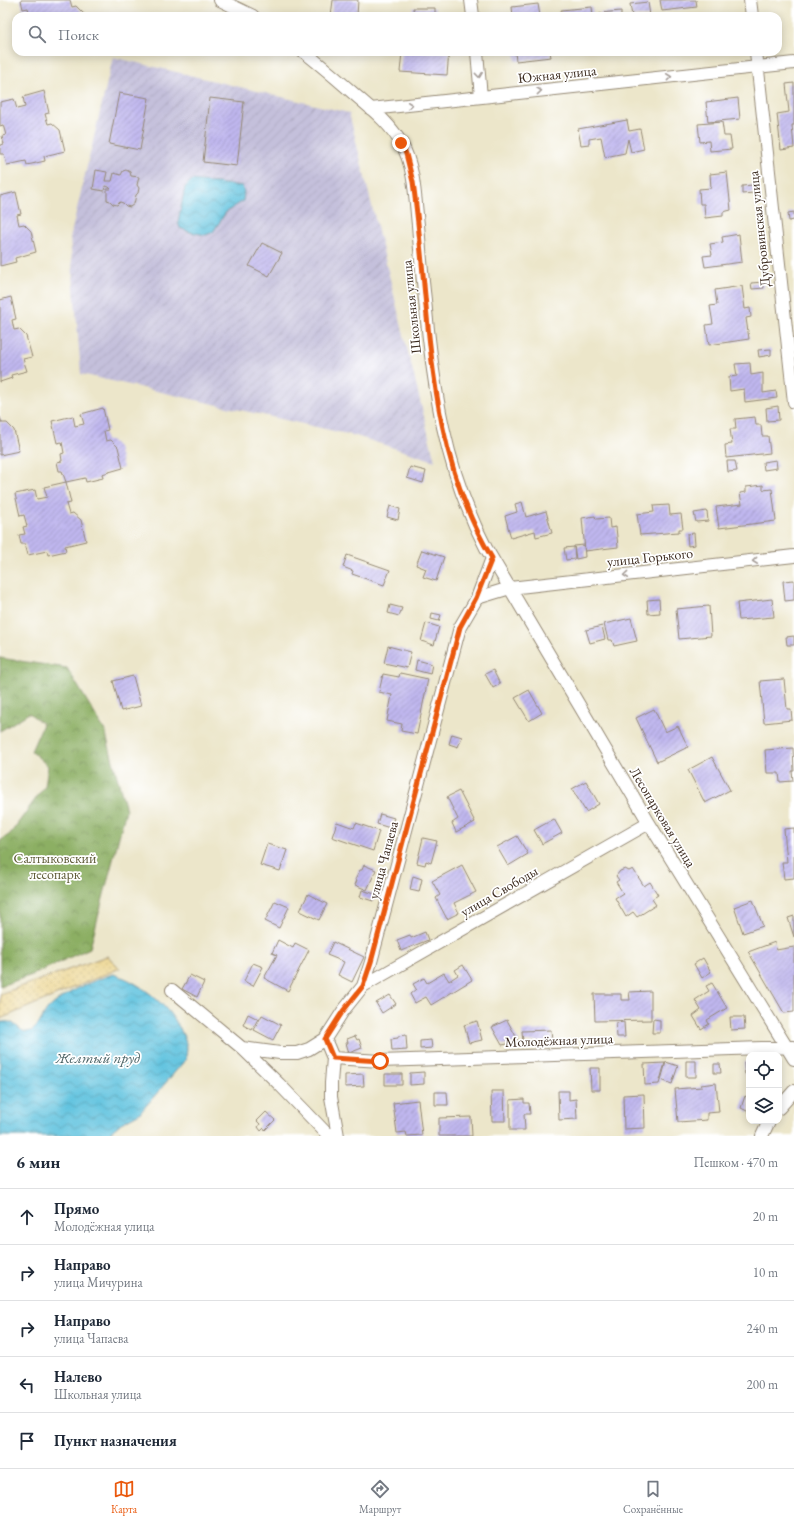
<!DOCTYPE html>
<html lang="ru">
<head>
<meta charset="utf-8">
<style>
	body { margin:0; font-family:"EB Garamond",serif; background:#f2f2f3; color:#1f2937 }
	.controls { position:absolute; right:12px; bottom:12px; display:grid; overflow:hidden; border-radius:8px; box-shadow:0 2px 10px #0003 }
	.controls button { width:36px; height:36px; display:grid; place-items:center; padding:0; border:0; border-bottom:1px solid #e0e1e3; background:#fff; color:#1f2937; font:20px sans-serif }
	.stop { position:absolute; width:12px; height:12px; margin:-9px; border:3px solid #ea580c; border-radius:50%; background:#fff }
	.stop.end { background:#ea580c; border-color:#fff; box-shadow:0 1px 4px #0008 }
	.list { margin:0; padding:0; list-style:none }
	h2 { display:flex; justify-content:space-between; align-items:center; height:52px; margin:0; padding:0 16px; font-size:17px }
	h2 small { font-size:13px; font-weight:400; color:#747a83 }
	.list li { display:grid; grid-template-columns:26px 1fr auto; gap:12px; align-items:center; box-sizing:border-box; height:56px; padding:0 16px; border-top:1px solid #e0e1e3 }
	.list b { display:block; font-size:15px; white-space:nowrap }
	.list p { margin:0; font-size:13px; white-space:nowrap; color:#747a83 }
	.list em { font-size:13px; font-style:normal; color:#747a83 }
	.icon { flex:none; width:22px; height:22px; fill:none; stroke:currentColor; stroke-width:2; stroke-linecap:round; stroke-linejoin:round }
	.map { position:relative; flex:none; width:794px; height:1136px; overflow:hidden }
	.search { position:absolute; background:#fff; box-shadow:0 2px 10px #0003; left:12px; right:12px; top:12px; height:44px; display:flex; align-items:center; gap:10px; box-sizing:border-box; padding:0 14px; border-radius:12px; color:#747a83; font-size:15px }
	.sheet { height:332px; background:#fff }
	nav { display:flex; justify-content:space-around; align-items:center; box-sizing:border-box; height:56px; border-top:1px solid #e0e1e3; background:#fff; font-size:11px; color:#747a83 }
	nav a { display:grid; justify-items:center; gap:2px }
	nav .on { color:#ea580c }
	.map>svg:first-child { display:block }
	.industrial { fill:url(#industrial-furrows) }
	.forest { fill:url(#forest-crowns); stroke:#646c41 }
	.sand { fill:url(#sand-dots); stroke:#94825e }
	.water { fill:url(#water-waves); stroke:#4e767e }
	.building { fill:url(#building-hatch) }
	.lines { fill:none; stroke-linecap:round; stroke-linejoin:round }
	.street-casing { stroke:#948874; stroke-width:14 }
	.street { stroke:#fff; stroke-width:12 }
	.oneway { stroke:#a79f9a }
	.route { stroke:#ea580c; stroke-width:5 }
	.labels { text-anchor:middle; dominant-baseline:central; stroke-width:3.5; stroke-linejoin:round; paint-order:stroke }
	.street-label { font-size:14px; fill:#3b2a1e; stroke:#fff }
	.park-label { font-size:14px; fill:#5e5a37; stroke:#fff }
	.water-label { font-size:15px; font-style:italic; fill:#486062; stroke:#fff }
</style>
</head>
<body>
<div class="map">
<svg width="794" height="1136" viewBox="0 0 794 1136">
	<defs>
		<pattern id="industrial-furrows" width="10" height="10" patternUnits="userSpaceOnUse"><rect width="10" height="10" fill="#c4c0db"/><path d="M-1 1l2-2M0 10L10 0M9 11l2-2" fill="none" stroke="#a9a5bc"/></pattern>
		<pattern id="forest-crowns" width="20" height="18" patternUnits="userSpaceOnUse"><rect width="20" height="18" fill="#8caf64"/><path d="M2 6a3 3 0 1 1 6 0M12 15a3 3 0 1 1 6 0" fill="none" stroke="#748f52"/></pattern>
		<pattern id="sand-dots" width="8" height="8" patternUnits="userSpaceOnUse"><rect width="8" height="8" fill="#eeda9e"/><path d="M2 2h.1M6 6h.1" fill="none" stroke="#cdbb88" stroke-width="1.8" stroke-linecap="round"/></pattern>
		<pattern id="water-waves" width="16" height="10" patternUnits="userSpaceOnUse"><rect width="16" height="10" fill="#60c3df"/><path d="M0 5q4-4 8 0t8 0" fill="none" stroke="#509fb4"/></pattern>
		<pattern id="building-hatch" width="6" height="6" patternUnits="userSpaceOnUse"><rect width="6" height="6" fill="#c0b7ef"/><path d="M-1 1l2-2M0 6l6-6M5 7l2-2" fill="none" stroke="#9d95c1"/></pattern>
	</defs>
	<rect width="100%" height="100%" fill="#fff"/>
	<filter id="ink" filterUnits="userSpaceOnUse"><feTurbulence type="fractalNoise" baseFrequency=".025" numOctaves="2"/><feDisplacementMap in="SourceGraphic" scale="8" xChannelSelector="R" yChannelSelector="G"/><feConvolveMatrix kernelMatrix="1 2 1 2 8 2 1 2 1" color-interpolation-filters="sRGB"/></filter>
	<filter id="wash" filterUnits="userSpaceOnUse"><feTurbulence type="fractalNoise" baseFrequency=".012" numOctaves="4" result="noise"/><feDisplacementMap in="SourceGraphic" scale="16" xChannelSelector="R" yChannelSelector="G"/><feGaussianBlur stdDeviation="0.9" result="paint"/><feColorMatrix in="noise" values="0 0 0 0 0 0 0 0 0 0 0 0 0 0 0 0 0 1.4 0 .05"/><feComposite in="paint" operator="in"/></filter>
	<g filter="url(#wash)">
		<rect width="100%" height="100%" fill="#ece6ca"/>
		<!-- industrial -->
		<path class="industrial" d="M113 57 349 113 435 461 356 436 81 374 70 238Z"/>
		<!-- forest -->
		<path class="forest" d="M0 658 67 668 105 731 126 810 90 948 32 975 0 986V841L10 834 45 786 48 766 31 751 43 724 29 713 0 731Z"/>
		<!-- sand -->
		<path class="sand" d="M107 956 120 968 0 1019V994Z"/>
		<!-- water -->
		<path class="water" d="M192 180 242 186 244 192 243 201 226 212 213 232 206 235 190 232 180 228 178 222 185 187Z
			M113 974C144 982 180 1015 187 1047 187 1051 186 1055 186 1059L140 1113 121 1123 106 1136H0V1022C3 1022 9 1021 12 1023 19 1026 22 1035 31 1031 40 1026 42 1016 48 1009 65 992 90 982 113 974Z"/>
		<g id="blocks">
			<!-- building -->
			<path class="building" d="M21 0H70L72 7 76 6 84 14 85 16H30L28 8 23 9Z
				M333 0H358L357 16H331Z
				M660 0H696L697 7 662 11Z
				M648 2 650 16H632L630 4Z
				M538 4 540 16H513L512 7Z
				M592 7 593 16H562L561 10Z
				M413 8H435V16H414Z
				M621 11V16H601L600 13Z
				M402 52H449L447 75 400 72Z
				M515 52H550L551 57 516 61Z
				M794 83V125H792L794 148 781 150 777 114 789 112 786 84Z
				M44 91 49 113 45 114 48 124 52 123 60 130 65 151 44 156 45 161 27 165 26 161 7 165 4 154H0V145L4 144 2 136 6 135 3 125 0 126V102L14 99 17 109 25 107 23 97Z
				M119 93 149 98 140 150 109 144Z
				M210 98 244 102 237 166 203 162Z
				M738 98 740 119 708 122 706 102Z
				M627 120 629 131 640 129 644 149 631 152 628 139 625 153 605 157 601 137 589 139V144L581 145 578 129Z
				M722 122 724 136H730L732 149 710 151 709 141 700 142 698 124Z
				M96 170 107 172 105 181H112L114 173 121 175 123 171 126 170 130 172 131 176 139 177 137 185 139 188 138 193 136 195 134 204 130 207 126 206 123 203 120 202 117 205 113 204 110 201 107 200V189H111L109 187 105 186 104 191 93 189Z
				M727 172 731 210 723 212V216L705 218 704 204H700L699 189 711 188 710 174Z
				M753 185 754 193 742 194V186Z
				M16 192 21 214 17 215 19 225 24 224 31 231 36 252 15 258 16 262 0 266V196Z
				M794 212V220L789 221 788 213Z
				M739 234 742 262 705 267 703 256 712 255 710 244 723 242 722 237Z
				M262 243 282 253 269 276 249 266Z
				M763 282 764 288 752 289 751 283Z
				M742 286 745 309 750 308 751 317 746 318 749 339 709 345 706 325 713 324 710 306 717 305 715 290Z
				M11 297 16 319 12 320 14 330 19 329 26 336 32 357 23 359 27 371 11 375 12 378 0 382V300Z
				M771 349V355L759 357 758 350Z
				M750 363 751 375 763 373V393L776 391 777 398 745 402 744 389 730 391 729 377 737 376 735 364Z
				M778 406 779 420 767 421 766 408Z
				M103 408 108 430 104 431 106 441 111 440 118 447 123 468 102 474 103 478 86 482 85 478 66 482 62 471H59L57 462 62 461 61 454 64 453 62 442 57 443 52 421 73 416 75 426 84 424 81 414Z
				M0 417 2 423H7L14 430 19 451 0 455Z
				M755 417 756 425H761L762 436H768L770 453 726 458 725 445 732 444 730 429H736L735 419Z
				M776 460 777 468 764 470 763 462Z
				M727 461H735L737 471 728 472Z
				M410 467 426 471 423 483 407 478Z
				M66 482 71 503 66 504 69 514 73 513 81 520 86 541 65 546 66 551 48 555 47 551 28 555 25 544H21L19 535 25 534 23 527 27 526 24 515 20 516 15 494 35 490 37 499 47 497 44 487Z
				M763 485V490L772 489 776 521 719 528 716 507 742 504 740 493 746 492V487Z
				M522 502 526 517 546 511 552 533 536 537 535 531 511 538 505 516 517 512 515 504Z
				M669 505 670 515 681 514 683 529H679V532L640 535 637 514 654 512 653 506Z
				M390 506 400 509 398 520 387 517Z
				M707 511 708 521 696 522 694 513Z
				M595 516 596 519 609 518 610 528 616 527 618 547 585 551 582 518Z
				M694 533 695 545 688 546 687 534Z
				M584 545 585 557 576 559 574 546Z
				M574 547 575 559 566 560 564 548Z
				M422 550 444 557 436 581 423 577 426 569 416 565Z
				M347 555 390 570 384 585 352 574 353 571 343 567Z
				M794 580V600L785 601 783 581Z
				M659 599 660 613 648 614 647 600Z
				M772 599 774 617 739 620 737 603Z
				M390 605 402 608 399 616 388 613Z
				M709 606 711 636 679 639 676 609Z
				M432 613 441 615 439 621 431 619Z
				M631 618 637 641 614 646 612 640H608L604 624Z
				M426 623 439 627 434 645 421 641Z
				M602 626 605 639 590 643 586 630Z
				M794 636V645H787L786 637Z
				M388 646 411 652 407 668 384 663Z
				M417 660 432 664 430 674 415 670Z
				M493 670 500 684 493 688 485 674Z
				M400 673 428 679 417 734 401 731 402 724 387 721 392 695 379 692 383 674 399 677Z
				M133 676 141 706 121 711 113 681Z
				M784 679 787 709H791L792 720 764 723 760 681Z
				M529 690 542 713 529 721 515 698Z
				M654 709 665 732 678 726 688 747 657 762 636 718Z
				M452 734 462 737 458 747 449 744Z
				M793 748 794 771H792L793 781 780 782 779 773H767L765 750Z
				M712 757 730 790 705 803 688 770Z
				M586 781 599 804 586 812 572 789Z
				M459 791 475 822 456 832 452 823 458 819 447 797Z
				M380 814 394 818 390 828 377 824Z
				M554 819 562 833 542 844 534 830Z
				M337 822 354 828 356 823 379 831 373 851 332 837Z
				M794 828V878L784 879 782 862H787L784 829Z
				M517 836 528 854 508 866 497 847Z
				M423 838 437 841 431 863 426 861 425 865 417 863Z
				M267 844 287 850 280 871 260 865Z
				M364 865 376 870 367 890 355 885 357 880H355L360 870H362Z
				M462 865 476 892 454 903 459 913 447 919 436 898 440 895 432 881Z
				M625 869 629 871 633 869 644 886 650 882 658 895 652 899 656 905 637 917 633 912 626 917 615 898 623 893 616 882 619 880 616 876 620 871Z
				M413 876 422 879 419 892 410 890Z
				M362 890 375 894 373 901 360 897Z
				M308 894 327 904 319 920 300 911Z
				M753 900 763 926 743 933 734 907Z
				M275 901 289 907 279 928 265 921Z
				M794 916V937L788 918Z
				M425 932 428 940 401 951 397 940 410 935 411 938Z
				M278 940 293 948 295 943 309 950 288 991 264 978 277 955 272 953Z
				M333 942 364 957 352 982 338 975 344 962 327 955Z
				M775 942 776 950 794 947V1012L784 1013 749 953 748 952Z
				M703 958 711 972 702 978 694 964Z
				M253 963 263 967 253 986 244 981Z
				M463 965 472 980 431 1005 426 997 415 1003 410 994 416 989 413 984 424 978 427 983 444 973 449 981 458 975 455 970Z
				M190 975 204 982 197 997 182 989Z
				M712 983 727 1008 707 1020 709 1024 701 1029 693 1016 701 1010 695 1000 709 991 706 986Z
				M651 991V1020L595 1021 594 994H621V1000H630L629 992Z
				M390 995 396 1004 382 1013 376 1003Z
				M248 1014 258 1019 252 1030 243 1025Z
				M262 1015 281 1025 273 1040 254 1030Z
				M730 1017H744L745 1029 731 1030Z
				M653 1019 660 1020V1033H652Z
				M507 1020 519 1042 502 1045 492 1027Z
				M477 1021 482 1040 469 1043 464 1025Z
				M624 1022 625 1037H617L616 1023Z
				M551 1030 552 1041 523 1042 522 1031Z
				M406 1035 407 1050 392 1051 391 1039 398 1038V1036Z
				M355 1036 357 1040 359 1039 362 1048 349 1053 346 1043H348L347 1039Z
				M431 1040 432 1048 420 1049V1041Z
				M686 1061H696V1077H686Z
				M666 1062 678 1066 672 1084 661 1080Z
				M744 1062H749V1074H745Z
				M665 1063 659 1084 645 1085 644 1064Z
				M714 1064H720L721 1073H714Z
				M590 1068H600V1090H591Z
				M424 1072V1084L410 1085V1073Z
				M363 1074 364 1086 345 1087V1075Z
				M385 1074H402V1085H385Z
				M716 1083 719 1112 707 1113V1120L678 1122 675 1089 702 1087 701 1085Z
				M491 1091H504L505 1121H492Z
				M558 1091H569V1100L576 1099 577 1119 559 1120Z
				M435 1092H447L448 1105H435Z
				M644 1094 645 1128 624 1129 623 1095Z
				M745 1096 749 1098V1112L741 1108Z
				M524 1099V1103H529L530 1114H524L525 1130H510V1100Z
				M418 1100 422 1135 407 1136 406 1132 397 1133 393 1103Z
				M266 1112 275 1120 265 1130 264 1128 261 1131 258 1127 260 1124 257 1121Z
				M471 1117 472 1136H439V1118Z"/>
		</g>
	</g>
	<g filter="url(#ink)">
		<use href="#blocks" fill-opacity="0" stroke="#948874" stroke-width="1"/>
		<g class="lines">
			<!-- street casing -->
			<g class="street-casing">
				<path id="street" d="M220 0 253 16
					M471 0 473 16
					M750 0 752 16
					M304 52C321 65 337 79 353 93 370 108 389 122 401 143 415 167 415 198 418 225 420 250 422 275 425 300 433 387 445 470 486 548L649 823 794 1059
					M477 52 481 97
					M756 52 794 402
					M371 109 794 63
					M477 598 510 588 794 556
					M363 986 649 823
					M172 990 242 1048 279 1084 329 1136
					M325 1039 333 1058 331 1083V1097L338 1136
					M242 1048 280 1053H297L309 1049 325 1039 343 1011 363 986 371 962 460 627 477 598 492 558
					M333 1058 380 1061 793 1047
					M779 1108 794 1091
					M762 1136 769 1121"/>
			</g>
			<!-- street -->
			<use href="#street" class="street"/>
		</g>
		<!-- one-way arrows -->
		<defs><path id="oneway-chevron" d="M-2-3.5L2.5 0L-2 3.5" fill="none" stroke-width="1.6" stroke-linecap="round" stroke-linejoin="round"/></defs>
		<g class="oneway">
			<use href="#oneway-chevron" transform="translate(479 75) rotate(84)"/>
			<use href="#oneway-chevron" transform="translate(669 77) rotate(-6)"/>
			<use href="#oneway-chevron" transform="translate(539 91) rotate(-6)"/>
			<use href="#oneway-chevron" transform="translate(410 105) rotate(-6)"/>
			<use href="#oneway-chevron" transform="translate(755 561) rotate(174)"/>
			<use href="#oneway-chevron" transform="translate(626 575) rotate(174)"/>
		</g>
	</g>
	<g class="lines" filter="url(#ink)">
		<!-- route -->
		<path class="route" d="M380 1061 333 1058 325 1039 343 1011 363 986 371 962 460 627 476 598 492 558C424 446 431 308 413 182L406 154 401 143"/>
	</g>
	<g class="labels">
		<!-- street labels -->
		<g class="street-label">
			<text transform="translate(557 74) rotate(-6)">Южная улица</text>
			<text transform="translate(759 229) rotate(-96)">Дубровинская улица</text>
			<text transform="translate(411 307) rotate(-96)">Школьная улица</text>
			<text transform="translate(650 557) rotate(-6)">улица Горького</text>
			<text transform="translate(663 817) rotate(59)">Лесопарковая улица</text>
			<text transform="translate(383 860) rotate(-75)">улица Чапаева</text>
			<text transform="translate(499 891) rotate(-30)">улица Свободы</text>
			<text transform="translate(559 1040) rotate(-2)">Молодёжная улица</text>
		</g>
		<!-- park labels -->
		<g class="park-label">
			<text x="55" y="858">Салтыковский<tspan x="55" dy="16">лесопарк</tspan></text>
		</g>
		<!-- water labels -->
		<g class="water-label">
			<text x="98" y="1057">Желтый пруд</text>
		</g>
	</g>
</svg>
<div class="controls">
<button><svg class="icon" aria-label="locate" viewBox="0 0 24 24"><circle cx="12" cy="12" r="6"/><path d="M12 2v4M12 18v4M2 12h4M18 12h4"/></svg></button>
<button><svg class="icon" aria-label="layers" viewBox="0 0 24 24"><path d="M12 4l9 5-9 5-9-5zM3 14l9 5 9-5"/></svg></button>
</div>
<div class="stop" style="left:380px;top:1061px"></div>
<div class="stop end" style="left:401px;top:143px"></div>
<div class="search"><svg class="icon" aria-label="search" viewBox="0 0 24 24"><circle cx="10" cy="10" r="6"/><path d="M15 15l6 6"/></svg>Поиск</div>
</div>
<section class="sheet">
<h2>6 мин<small>Пешком · 470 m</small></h2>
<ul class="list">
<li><svg class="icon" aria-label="ahead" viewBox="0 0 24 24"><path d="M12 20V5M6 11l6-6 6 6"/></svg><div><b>Прямо</b><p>Молодёжная улица</p></div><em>20 m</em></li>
<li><svg class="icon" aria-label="right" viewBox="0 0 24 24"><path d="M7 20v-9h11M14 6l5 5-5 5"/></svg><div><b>Направо</b><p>улица Мичурина</p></div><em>10 m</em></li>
<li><svg class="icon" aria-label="right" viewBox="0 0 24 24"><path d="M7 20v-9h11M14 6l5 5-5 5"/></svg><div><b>Направо</b><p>улица Чапаева</p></div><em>240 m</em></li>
<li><svg class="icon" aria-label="left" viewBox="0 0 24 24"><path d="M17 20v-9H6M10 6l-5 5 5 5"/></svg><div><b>Налево</b><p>Школьная улица</p></div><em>200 m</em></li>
<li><svg class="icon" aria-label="arrive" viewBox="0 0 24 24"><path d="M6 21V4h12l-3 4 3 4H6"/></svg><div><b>Пункт назначения</b></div></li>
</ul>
</section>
<nav>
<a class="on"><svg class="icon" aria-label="map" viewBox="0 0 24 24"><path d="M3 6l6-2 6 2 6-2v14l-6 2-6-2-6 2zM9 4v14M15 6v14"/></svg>Карта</a>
<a><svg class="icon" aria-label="directions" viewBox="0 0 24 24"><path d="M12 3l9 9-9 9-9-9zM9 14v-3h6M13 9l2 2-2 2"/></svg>Маршрут</a>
<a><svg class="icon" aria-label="saved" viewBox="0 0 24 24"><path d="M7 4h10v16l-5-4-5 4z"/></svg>Сохранённые</a>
</nav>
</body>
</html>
